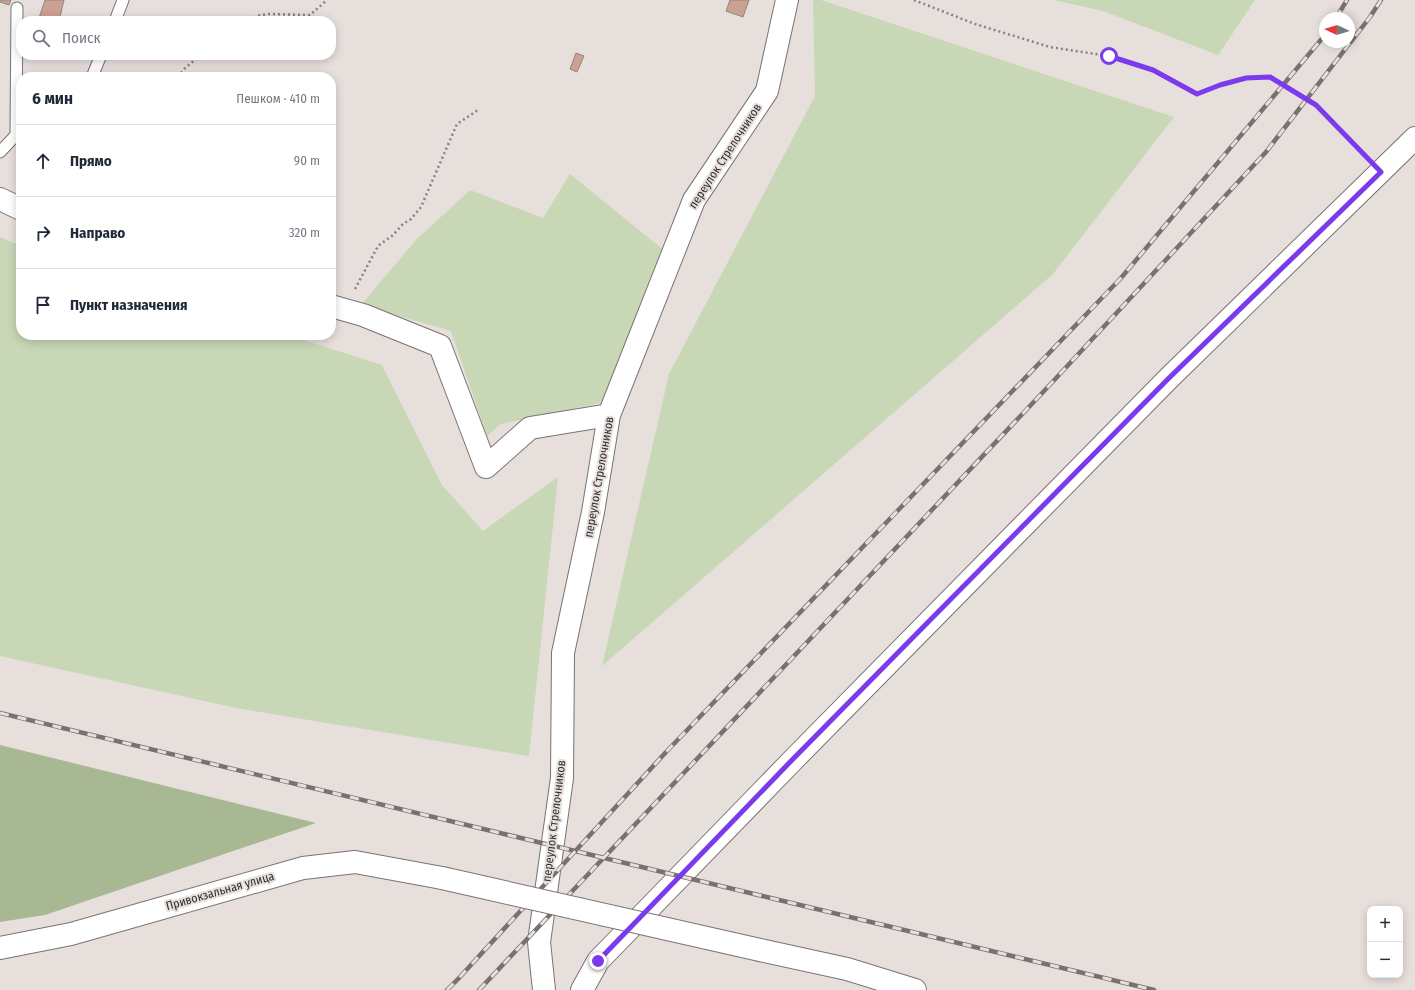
<!DOCTYPE html>
<html lang="ru">
<head>
<meta charset="utf-8">
<style>
	body { margin:0; font-family:"Fira Sans Condensed",sans-serif; background:#f2f2f3; color:#1f2937 }
	.controls { position:absolute; right:12px; bottom:12px; display:grid; overflow:hidden; border-radius:8px; box-shadow:0 2px 10px #0003 }
	.controls button { width:36px; height:36px; display:grid; place-items:center; padding:0; border:0; border-bottom:1px solid #e0e1e3; background:#fff; color:#1f2937; font:20px sans-serif }
	.compass { position:absolute; left:1319px; top:12px; width:36px; height:36px; border-radius:50%; background:#fff; box-shadow:0 2px 10px #0003; rotate:274deg }
	.stop { position:absolute; width:12px; height:12px; margin:-9px; border:3px solid #7c3aed; border-radius:50%; background:#fff }
	.stop.end { background:#7c3aed; border-color:#fff; box-shadow:0 1px 4px #0008 }
	.list { margin:0; padding:0; list-style:none }
	h2 { display:flex; justify-content:space-between; align-items:center; height:52px; margin:0; padding:0 16px; font-size:17px }
	h2 small { font-size:13px; font-weight:400; color:#747a83 }
	.list li { display:grid; grid-template-columns:26px 1fr auto; gap:12px; align-items:center; box-sizing:border-box; height:72px; padding:0 16px; border-top:1px solid #e0e1e3 }
	.list b { display:block; font-size:15px; white-space:nowrap }
	.list em { font-size:13px; font-style:normal; color:#747a83 }
	.icon { flex:none; width:22px; height:22px; fill:none; stroke:currentColor; stroke-width:2; stroke-linecap:round; stroke-linejoin:round }
	.map { position:relative; flex:none; width:1415px; height:990px; overflow:hidden }
	.search { position:absolute; background:#fff; box-shadow:0 2px 10px #0003; left:16px; top:16px; width:320px; height:44px; display:flex; align-items:center; gap:10px; box-sizing:border-box; padding:0 14px; border-radius:16px; color:#747a83; font-size:15px }
	.panel { position:absolute; background:#fff; box-shadow:0 2px 10px #0003; left:16px; top:72px; width:320px; height:268px; border-radius:16px }
	.map>svg:first-child { display:block }
	.green { fill:#c8d7b6 }
	.forest { fill:#a7b892 }
	.building { fill:#cda192; stroke:#8d8684 }
	.lines { fill:none; stroke-linecap:round; stroke-linejoin:round }
	.service-casing { stroke:#7a7371; stroke-width:13 }
	.minor-casing { stroke:#7a7371; stroke-width:24 }
	.tertiary-casing { stroke:#7a7371; stroke-width:24 }
	.path { stroke:#87817f; stroke-width:2.5; stroke-dasharray:2 3; stroke-linecap:butt }
	.service { stroke:#fff; stroke-width:11 }
	.minor { stroke:#fff; stroke-width:22 }
	.tertiary { stroke:#fff; stroke-width:22 }
	.rail-casing { stroke:#777270; stroke-width:4.5 }
	.rail { stroke:#e7dfdc; stroke-width:3; stroke-dasharray:9; stroke-linecap:butt }
	.tertiary-bridge-casing { stroke:#7a7371; stroke-width:24; stroke-linecap:butt }
	.tertiary-bridge { stroke:#fff; stroke-width:22 }
	.route { stroke:#7c3aed; stroke-width:5 }
	.labels { text-anchor:middle; dominant-baseline:central; stroke-width:4; stroke-linejoin:round; paint-order:stroke }
	.street-label { font-size:12px; fill:#312e2d; stroke:#e7dfdc }
</style>
</head>
<body>
<div class="map">
<svg width="1415" height="990" viewBox="0 0 1415 990">
	<rect width="100%" height="100%" fill="#e7dfdc"/>
	<!-- green -->
	<path class="green" d="M813 0H821L1174 117 1053 274 602 666 669 374 815 96Z
		M1054 0H1255L1218 55 1103 11Z
		M570 174 666 252 604 402 501 424 487 436 451 331 361 305 416 240 470 190 543 218Z
		M0 237 21 246V335H288L382 365 442 485 483 531 558 477 529 756 236 708 0 656Z"/>
	<!-- forest -->
	<path class="forest" d="M0 745 316 823 45 915 0 922Z"/>
	<!-- building -->
	<path class="building" d="M0 0H11L9 5 0 2Z
		M45 0H64L59 21H50L39 18Z
		M730 0H749L743 17 726 11Z
		M576 53 584 56 577 72 570 69Z"/>
	<g class="lines">
		<!-- service casing -->
		<g class="service-casing">
			<path id="service" d="M115 21 123 0
				M92 77 101 55
				M16 135 17 8
				M0 152 16 135 21 133"/>
		</g>
		<!-- minor casing -->
		<g class="minor-casing">
			<path id="minor" d="M0 199 21 209
				M331 306 363 315 440 346 486 467 530 428 609 415
				M544 990 539 942 562 778 563 653 593 512 609 415 694 200 767 91 787 0
				M582 990 598 961 793 760 1169 378 1415 138"/>
		</g>
		<!-- tertiary casing -->
		<g class="tertiary-casing">
			<path id="tertiary" d="M0 948 71 934 303 868 355 862 442 878
				M760 950 847 969 915 990"/>
		</g>
		<!-- path -->
		<path class="path" d="M914 0 975 24 1050 47 1109 56 1153 70 1197 93 1220 85 1246 78 1270 77 1316 105 1365 156
			M250 21 256 16 268 14 310 15 327 0
			M178 77 184 69 201 55
			M355 289 378 246 393 235 403 224 411 219 421 207 457 124 478 110"/>
		<!-- service -->
		<use href="#service" class="service"/>
		<!-- minor -->
		<use href="#minor" class="minor"/>
		<!-- tertiary -->
		<use href="#tertiary" class="tertiary"/>
		<!-- rail casing -->
		<g class="rail-casing">
			<path id="rail" d="M1336 18 1347 0
				M0 713 1154 990
				M447 990 459 978 667 751 1121 278 1325 35
				M479 990 1045 390 1266 152 1370 17 1381 0"/>
		</g>
		<!-- rail -->
		<use href="#rail" class="rail"/>
		<!-- tertiary-bridge casing -->
		<g class="tertiary-bridge-casing">
			<path id="tertiary-bridge" d="M442 878 760 950"/>
		</g>
		<!-- tertiary-bridge -->
		<use href="#tertiary-bridge" class="tertiary-bridge"/>
	</g>
	<g class="lines">
		<!-- route -->
		<path class="route" d="M598 961 792 760 1169 378 1381 172 1316 105 1270 77 1246 78 1220 85 1197 94 1153 70 1109 56"/>
	</g>
	<g class="labels">
		<!-- street labels -->
		<g class="street-label">
			<text transform="translate(725 156) rotate(-57)">переулок Стрелочников</text>
			<text transform="translate(599 477) rotate(-80)">переулок Стрелочников</text>
			<text transform="translate(554 821) rotate(-83)">переулок Стрелочников</text>
			<text transform="translate(220 891) rotate(-16)">Привокзальная улица</text>
		</g>
	</g>
</svg>
<div class="controls">
<button>+</button>
<button>−</button>
</div>
<svg class="compass" viewBox="-18 -18 36 36"><path d="M0-13l5 13h-10z" fill="#e53935"/><path d="M0 13l5-13h-10z" fill="#747a83"/></svg>
<div class="stop" style="left:1109px;top:56px"></div>
<div class="stop end" style="left:598px;top:961px"></div>
<div class="search"><svg class="icon" aria-label="search" viewBox="0 0 24 24"><circle cx="10" cy="10" r="6"/><path d="M15 15l6 6"/></svg>Поиск</div>
<section class="panel">
<h2>6 мин<small>Пешком · 410 m</small></h2>
<ul class="list">
<li><svg class="icon" aria-label="ahead" viewBox="0 0 24 24"><path d="M12 20V5M6 11l6-6 6 6"/></svg><div><b>Прямо</b></div><em>90 m</em></li>
<li><svg class="icon" aria-label="right" viewBox="0 0 24 24"><path d="M7 20v-9h11M14 6l5 5-5 5"/></svg><div><b>Направо</b></div><em>320 m</em></li>
<li><svg class="icon" aria-label="arrive" viewBox="0 0 24 24"><path d="M6 21V4h12l-3 4 3 4H6"/></svg><div><b>Пункт назначения</b></div></li>
</ul>
</section>
</div>
</body>
</html>
